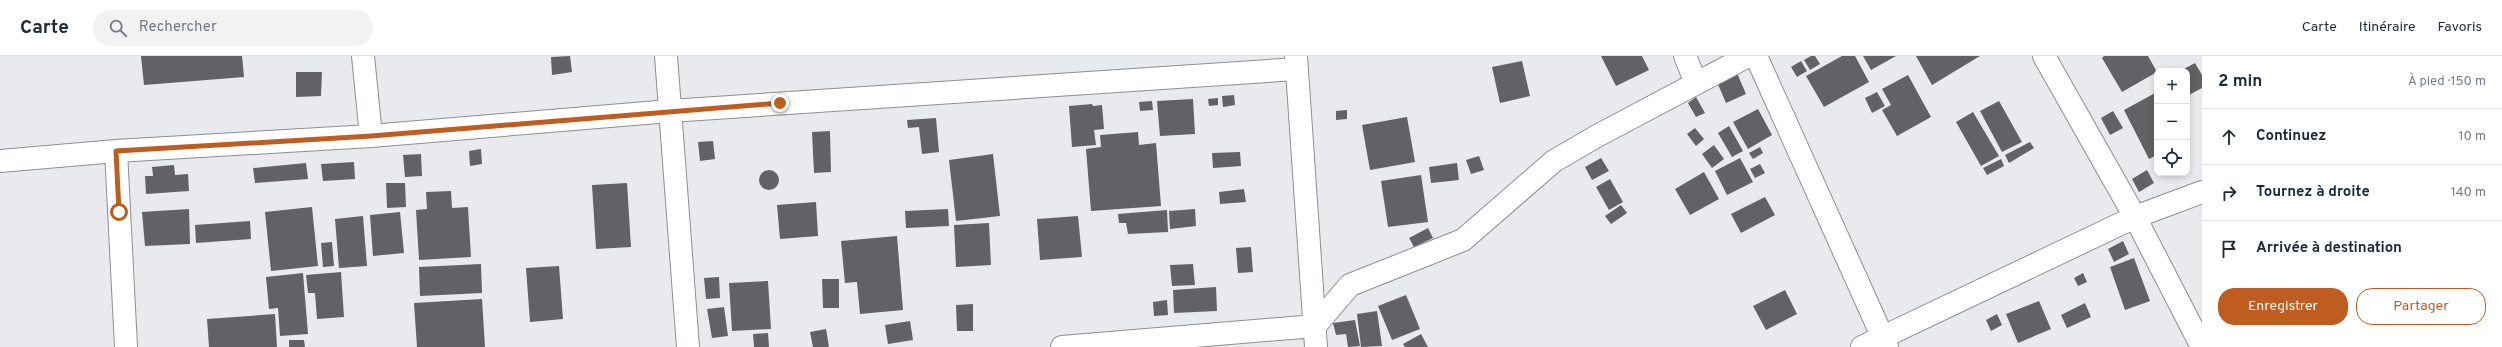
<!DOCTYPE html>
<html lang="fr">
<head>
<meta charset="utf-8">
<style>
	body { margin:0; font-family:Overpass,sans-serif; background:#f2f2f3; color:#1f2937 }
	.controls { position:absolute; right:12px; top:12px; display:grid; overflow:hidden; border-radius:8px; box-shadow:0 2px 6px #0003 }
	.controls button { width:36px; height:36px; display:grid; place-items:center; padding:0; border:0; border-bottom:1px solid #e0e1e3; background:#fff; color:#1f2937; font:20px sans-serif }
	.stop { position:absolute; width:12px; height:12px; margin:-9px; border:3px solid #bf5d20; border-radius:50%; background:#fff }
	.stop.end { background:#bf5d20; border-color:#fff; box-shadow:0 1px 4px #0008 }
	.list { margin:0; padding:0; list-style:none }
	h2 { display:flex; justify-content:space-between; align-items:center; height:52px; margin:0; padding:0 16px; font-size:17px }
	h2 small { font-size:13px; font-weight:400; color:#747a83 }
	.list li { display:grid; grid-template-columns:26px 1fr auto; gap:12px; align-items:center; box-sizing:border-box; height:56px; padding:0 16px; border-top:1px solid #e0e1e3 }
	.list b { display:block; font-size:15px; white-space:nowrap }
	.list em { font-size:13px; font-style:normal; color:#747a83 }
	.actions { display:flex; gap:8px; padding:12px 16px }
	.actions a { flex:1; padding:9px 0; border:1px solid #bf5d20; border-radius:16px; text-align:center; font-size:14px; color:#bf5d20 }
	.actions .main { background:#bf5d20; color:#fff }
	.icon { flex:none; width:22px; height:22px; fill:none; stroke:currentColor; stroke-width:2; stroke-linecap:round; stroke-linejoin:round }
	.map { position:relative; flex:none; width:2202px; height:291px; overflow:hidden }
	header { display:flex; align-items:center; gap:24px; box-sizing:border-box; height:56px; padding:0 20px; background:#fff; border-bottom:1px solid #e0e1e3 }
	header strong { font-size:19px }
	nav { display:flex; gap:22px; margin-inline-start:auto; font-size:14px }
	.search { width:280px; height:36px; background:#f2f2f3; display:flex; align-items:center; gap:10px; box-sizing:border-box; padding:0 14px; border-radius:22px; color:#747a83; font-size:15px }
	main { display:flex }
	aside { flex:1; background:#fff }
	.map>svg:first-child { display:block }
	.building { fill:#626165 }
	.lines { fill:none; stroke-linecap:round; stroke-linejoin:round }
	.minor-casing { stroke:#8d8e92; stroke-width:24 }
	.minor { stroke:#fff; stroke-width:22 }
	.route { stroke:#bf5d20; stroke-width:5 }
</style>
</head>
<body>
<header>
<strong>Carte</strong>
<div class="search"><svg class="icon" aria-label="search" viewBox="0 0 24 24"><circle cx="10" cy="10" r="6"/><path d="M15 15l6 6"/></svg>Rechercher</div>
<nav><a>Carte</a><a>Itinéraire</a><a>Favoris</a></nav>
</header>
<main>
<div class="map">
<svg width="2202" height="291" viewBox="0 0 2202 291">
	<rect width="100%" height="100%" fill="#e8eaee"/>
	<!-- building -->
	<path class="building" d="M141 0H242L244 21 144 29Z
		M570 0 572 16 552 19 551 1Z
		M1601 0H1642L1649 14 1616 30Z
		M1811 0H1815L1820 8 1810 14 1804 4Z
		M1842 0H1855L1869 26 1824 51 1806 20Z
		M1863 0H1896L1871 14Z
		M1916 0H1980L1932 29Z
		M2104 0H2148L2157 16 2122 36 2102 2Z
		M1522 5 1530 40 1500 47 1492 11Z
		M1801 5 1807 15 1797 21 1791 11Z
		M2195 7 2202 19V32L2187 40V15H2180Z
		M296 16H322L321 40 296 41Z
		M1737 17 1746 38 1726 47 1717 26Z
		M1908 19 1931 61 1897 80 1882 54 1891 49 1882 33Z
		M1877 36 1885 50 1872 57 1865 42Z
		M2157 36V99L2149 103 2124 54Z
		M1234 39 1235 49 1223 51 1222 40Z
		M1696 41 1705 57 1696 61 1688 47Z
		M1218 42V49L1209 50 1208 43Z
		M1193 43 1195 78 1160 80 1157 45Z
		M1152 45 1153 54 1140 55 1139 46Z
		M1999 45 2022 86 2002 96 1980 55Z
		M1092 48 1093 50 1102 49 1104 73 1094 74 1096 89 1072 91 1069 50Z
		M1758 53 1772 79 1748 93 1733 66Z
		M1347 54V63L1336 64V55Z
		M2113 55 2123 72 2110 79 2101 62Z
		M1973 56 1999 100 1981 110 1956 66Z
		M1407 61 1415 106 1370 114 1362 69Z
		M936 62 939 96 922 98 919 71 908 72 907 64Z
		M1729 70 1743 95 1732 101 1718 77Z
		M1695 72 1704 83 1696 90 1687 78Z
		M830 75 831 116 814 117 812 76Z
		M1138 76 1139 89 1156 87 1161 150 1091 155 1086 93 1101 91 1100 79Z
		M713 85 715 103 700 105 698 86Z
		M2030 86 2034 92 2009 107 2005 99Z
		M1714 89 1724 103 1712 112 1702 98Z
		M1760 91 1763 97 1753 103 1749 97Z
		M481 93 482 108 470 110 469 95Z
		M1240 96 1241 110 1213 112 1212 97Z
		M421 98 422 120 405 121 403 99Z
		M993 98 1000 160 956 165 949 104Z
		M1479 100 1484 114 1471 118 1466 104Z
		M1601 102 1609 115 1592 124 1585 111Z
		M1740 102 1753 126 1727 139 1715 115Z
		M2001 103 2004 110 1987 119 1983 112Z
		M354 106 355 123 323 125 321 108Z
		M306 107 308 123 255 127 253 112Z
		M1457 107 1459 124 1431 127 1429 111Z
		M1760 108 1765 117 1755 122 1750 113Z
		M174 109 175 119 188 118 189 135 146 138 145 120H153L152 111Z
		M759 124a10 10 0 1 1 20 0a10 10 0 1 1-20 0Z
		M2147 114 2154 127 2139 136 2132 123Z
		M1704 116 1719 143 1690 159 1675 133Z
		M1421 119 1428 166 1388 171 1381 125Z
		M1610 123 1623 146 1609 154 1596 131Z
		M386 127H405L406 151 387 152Z
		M627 127 631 191 596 193 592 129Z
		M1244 133 1246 146 1220 148 1219 136Z
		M451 135 452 152 468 151 471 201 419 204 416 154 427 153 426 136Z
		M1765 141 1775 159 1741 177 1731 158Z
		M816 146 818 180 780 183 777 149Z
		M1621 149 1627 157 1611 168 1605 160Z
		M312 151 318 210 271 215 265 156Z
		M189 153 190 188 145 190 142 156Z
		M948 153 949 170 906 172 905 155Z
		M1195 153 1196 170 1170 173 1169 155Z
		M1167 154 1168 176 1128 178 1126 167H1119L1118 158Z
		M400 156 404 197 373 200 370 159Z
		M363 160 367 210 339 212 335 163Z
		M1078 160 1082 201 1040 204 1037 163Z
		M250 165 251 183 196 187 195 169Z
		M989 167 991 209 956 211 954 169Z
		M1428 172 1433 182 1414 191 1409 182Z
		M897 180 903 254 860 258 857 226 845 227 841 185Z
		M2123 185 2129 198 2114 206 2108 193Z
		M332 186 334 210 323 211 321 187Z
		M1251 191 1253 216 1238 217 1236 192Z
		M2134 202 2150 245 2125 254 2110 211Z
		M481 208 482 237 420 240 419 211Z
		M1193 208 1195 229 1172 230 1170 209Z
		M559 210 563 263 530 266 526 212Z
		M341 216 344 261 317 263 315 237H308L306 219Z
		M303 217 308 278 280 280 278 252 269 253 266 221Z
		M2083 217 2087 226 2078 230 2074 222Z
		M719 221 720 242 706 243 704 222Z
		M822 223H839V252H823Z
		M768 225 771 273 732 275 729 227Z
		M1216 231 1217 255 1174 257 1173 234Z
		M1785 234 1797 258 1766 274 1753 250Z
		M1406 239 1420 273 1392 284 1378 250Z
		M482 243 485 291H417L414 247Z
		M1167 244 1168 259 1154 260 1153 246Z
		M2039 245 2051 273 2018 287 2006 258Z
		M2085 247 2091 261 2067 272 2061 259Z
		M973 248V275H957L956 249Z
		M724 251 728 280 712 282 707 253Z
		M1377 255 1382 290 1361 291 1357 258Z
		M275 258 277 291H209L207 263Z
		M1997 258 2002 269 1991 275 1986 264Z
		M1355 264 1360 290 1348 291 1346 278 1336 279 1333 267Z
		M910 265 913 284 888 288 885 269Z
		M826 273 829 291H813L810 276Z
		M768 277 769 291H754L753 278Z
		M1421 278 1428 291H1405L1403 288Z
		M289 284H304L305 291H289Z"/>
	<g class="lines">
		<!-- minor casing -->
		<g class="minor-casing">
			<path id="minor" d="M363 0 371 80
				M666 0 688 291
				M1296 0 1316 291
				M1685 0 1696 27
				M1756 0 1887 291
				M2044 0 2135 161 2202 291
				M116 95 126 291
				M0 105 116 95 371 80 670 55 1297 13
				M1062 291 1315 270 1350 229 1463 184 1554 105 1597 80 1748 0
				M1862 291 2135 161 2202 136"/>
		</g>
		<!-- minor -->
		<use href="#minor" class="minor"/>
	</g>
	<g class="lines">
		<!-- route -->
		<path class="route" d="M119 156 116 95 371 80 780 47"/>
	</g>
</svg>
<div class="controls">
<button>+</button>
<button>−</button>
<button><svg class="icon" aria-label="locate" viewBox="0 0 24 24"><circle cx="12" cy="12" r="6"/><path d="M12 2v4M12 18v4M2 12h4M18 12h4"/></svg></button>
</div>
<div class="stop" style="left:119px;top:156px"></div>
<div class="stop end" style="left:780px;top:47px"></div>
</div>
<aside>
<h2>2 min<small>À pied · 150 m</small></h2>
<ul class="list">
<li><svg class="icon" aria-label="ahead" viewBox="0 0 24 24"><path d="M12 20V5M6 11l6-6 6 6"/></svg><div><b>Continuez</b></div><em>10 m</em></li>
<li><svg class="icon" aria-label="right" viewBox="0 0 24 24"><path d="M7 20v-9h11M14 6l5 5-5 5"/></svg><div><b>Tournez à droite</b></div><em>140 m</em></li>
<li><svg class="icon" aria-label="arrive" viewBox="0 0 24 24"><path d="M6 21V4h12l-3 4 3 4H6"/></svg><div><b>Arrivée à destination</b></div></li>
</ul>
<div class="actions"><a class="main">Enregistrer</a><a>Partager</a></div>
</aside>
</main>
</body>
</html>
